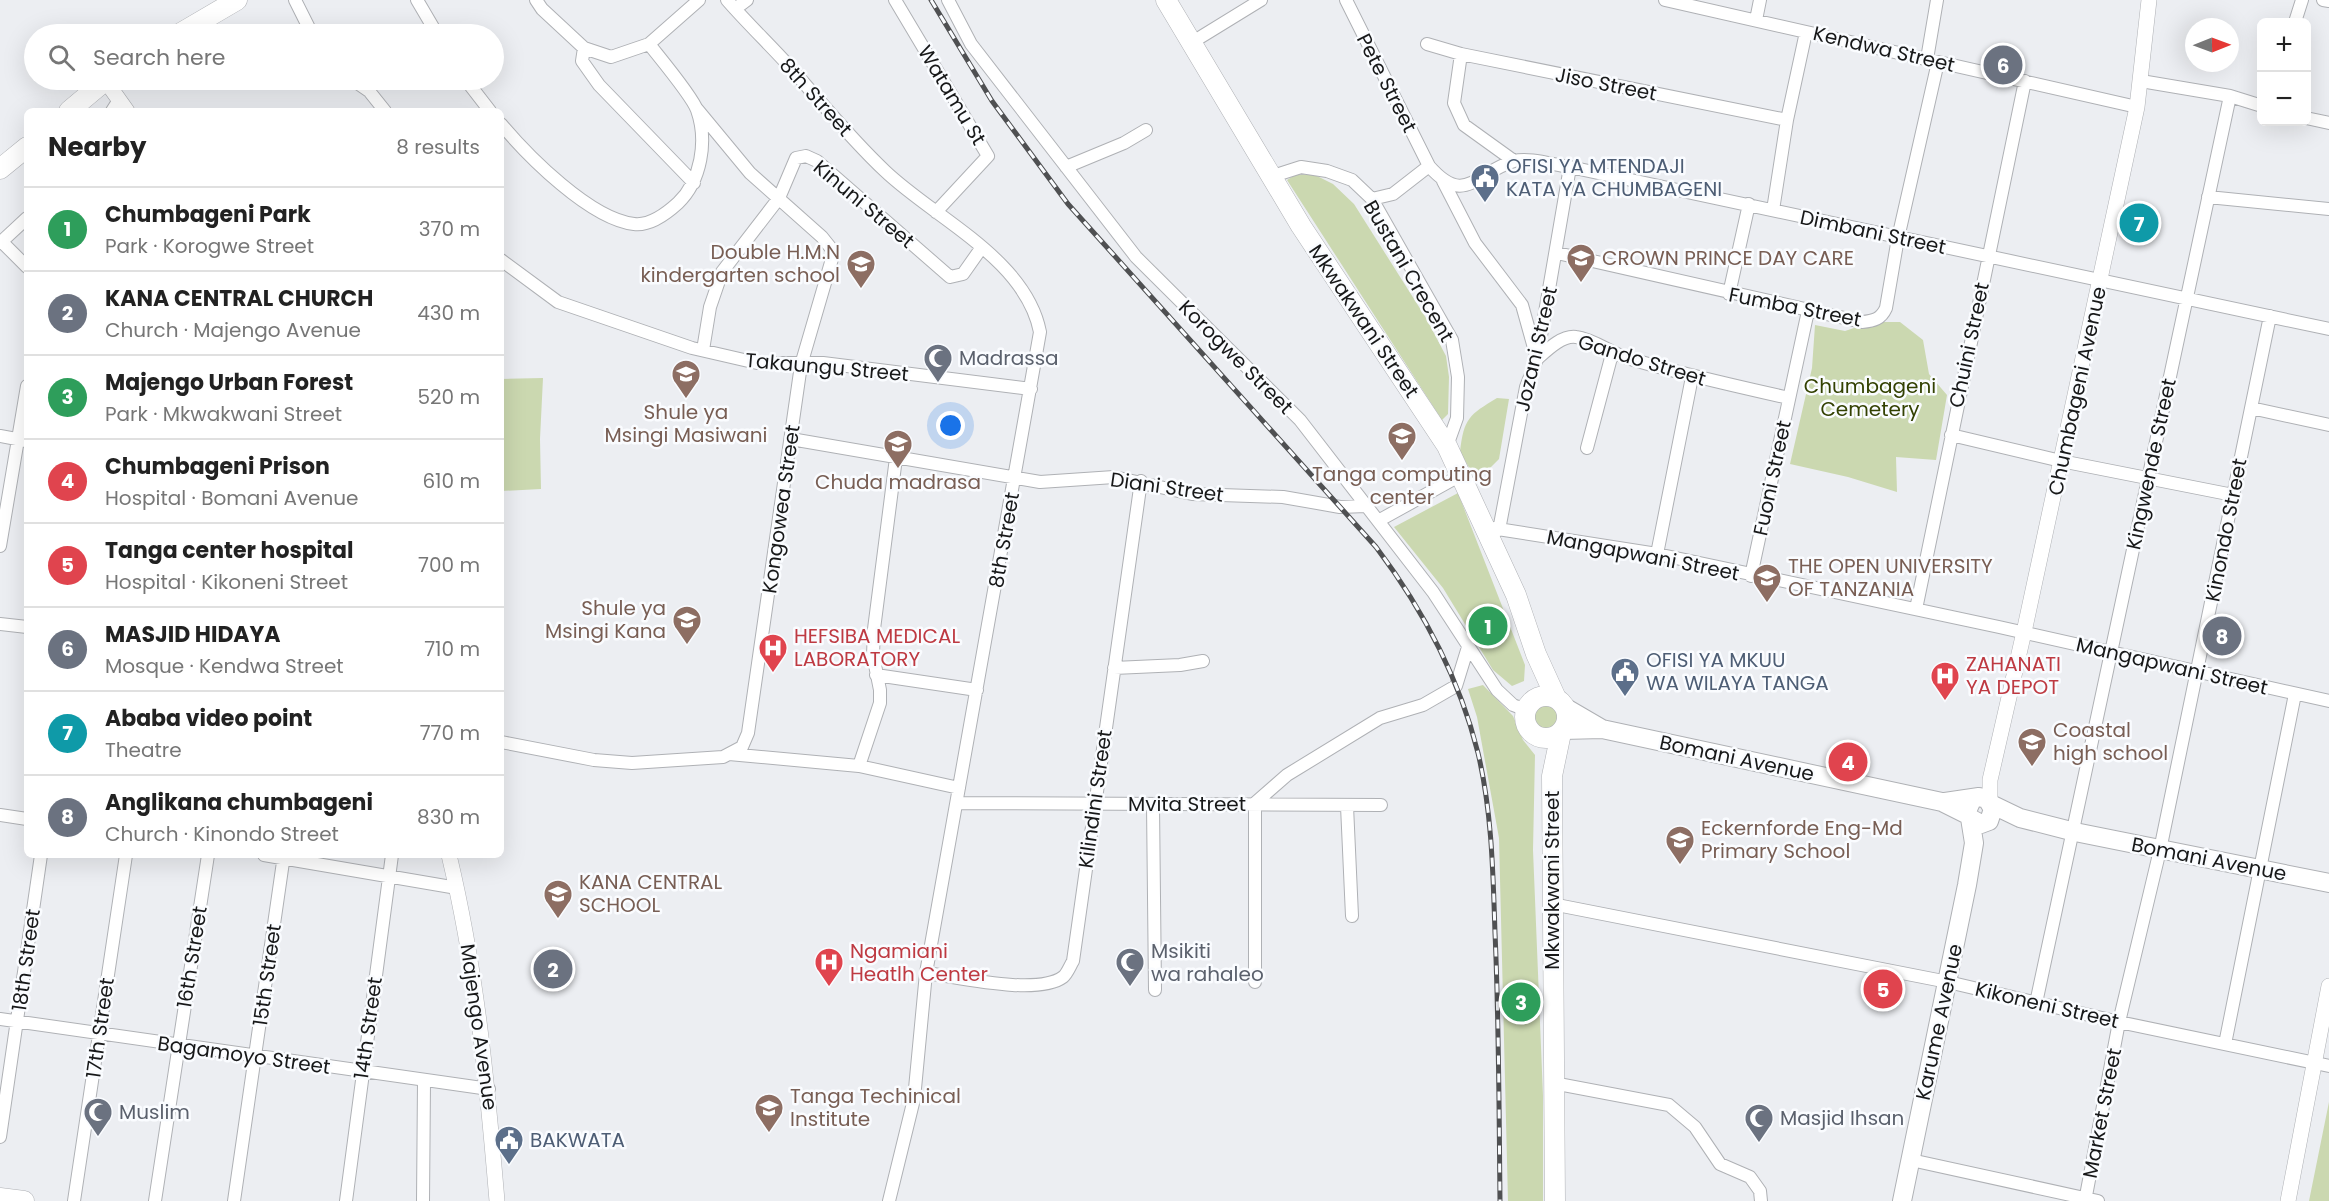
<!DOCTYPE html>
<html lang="en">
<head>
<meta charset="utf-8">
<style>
	body { margin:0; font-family:Poppins,sans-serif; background:#f6f6f6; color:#222 }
	.controls { position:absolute; right:18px; top:18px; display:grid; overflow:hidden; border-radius:9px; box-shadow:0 6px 24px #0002 }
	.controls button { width:54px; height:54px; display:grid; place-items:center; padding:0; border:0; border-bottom:2px solid #e0e0e0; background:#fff; color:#222; font:30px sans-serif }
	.compass { position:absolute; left:2185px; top:18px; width:54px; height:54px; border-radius:50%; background:#fff; box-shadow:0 6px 24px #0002; rotate:89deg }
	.you { position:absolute; left:951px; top:426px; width:21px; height:21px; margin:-15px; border:4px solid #fff; border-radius:50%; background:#1a73e8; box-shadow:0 0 0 9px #1a73e833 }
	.badge { display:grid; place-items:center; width:39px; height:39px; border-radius:50%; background:#347c84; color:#fff; font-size:20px; font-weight:700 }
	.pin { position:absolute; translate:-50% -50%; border:3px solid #fff; box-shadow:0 2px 6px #0006 }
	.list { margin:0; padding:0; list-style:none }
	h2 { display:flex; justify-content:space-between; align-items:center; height:78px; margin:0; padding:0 24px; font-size:26px }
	h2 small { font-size:20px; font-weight:400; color:#767676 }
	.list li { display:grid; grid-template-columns:39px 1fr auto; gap:18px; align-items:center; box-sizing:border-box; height:84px; padding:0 24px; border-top:2px solid #e0e0e0 }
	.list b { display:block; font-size:22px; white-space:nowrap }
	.list p { margin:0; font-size:20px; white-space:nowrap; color:#767676 }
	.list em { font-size:20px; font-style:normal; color:#767676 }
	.icon { flex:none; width:33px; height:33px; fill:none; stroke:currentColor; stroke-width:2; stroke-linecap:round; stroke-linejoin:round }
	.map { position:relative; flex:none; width:2329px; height:1201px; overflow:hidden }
	.search { position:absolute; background:#fff; box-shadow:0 6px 24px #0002; left:24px; top:24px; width:480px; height:66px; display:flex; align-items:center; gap:15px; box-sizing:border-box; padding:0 21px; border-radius:33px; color:#767676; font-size:22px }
	.panel { position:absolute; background:#fff; box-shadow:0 6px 24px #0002; left:24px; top:108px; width:480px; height:750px; border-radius:9px }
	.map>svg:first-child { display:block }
	.green { fill:#cbd8b0 }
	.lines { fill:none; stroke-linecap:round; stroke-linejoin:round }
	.minor-casing { stroke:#afb1b5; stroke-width:14 }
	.tertiary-casing { stroke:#afb1b5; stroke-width:16 }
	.secondary-casing { stroke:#afb1b5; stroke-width:20 }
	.primary-casing { stroke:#afb1b5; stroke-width:21 }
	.minor { stroke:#fff; stroke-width:12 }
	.tertiary { stroke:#fff; stroke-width:15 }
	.secondary { stroke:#fff; stroke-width:18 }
	.primary { stroke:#fff; stroke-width:20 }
	.rail-casing { stroke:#4f5052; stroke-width:5 }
	.rail { stroke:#fafcff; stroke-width:3; stroke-dasharray:9; stroke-linecap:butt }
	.labels { text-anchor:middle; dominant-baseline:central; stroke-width:5; stroke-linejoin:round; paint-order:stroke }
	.street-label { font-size:20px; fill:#171819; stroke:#fafcff }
	.service-label { font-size:20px; fill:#4e5e75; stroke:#fafcff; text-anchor:start }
	.education-label { font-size:20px; fill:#785e54; stroke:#fafcff; text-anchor:start }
	.worship-label { font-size:20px; fill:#5b616d; stroke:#fafcff; text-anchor:start }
	.park-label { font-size:20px; fill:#334102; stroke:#fafcff }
	.health-label { font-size:20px; fill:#be3a42; stroke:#fafcff; text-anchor:start }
</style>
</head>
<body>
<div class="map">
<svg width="2329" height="1201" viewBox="0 0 2329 1201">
	<rect width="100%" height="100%" fill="#eceef2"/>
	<!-- green -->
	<path class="green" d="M1313 174 1333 184 1354 204 1426 318 1446 356 1449 377 1448 414 1442 420 1287 180 1295 175Z
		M1872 322H1900L1923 340 1929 374 1947 395 1936 460 1896 457 1897 492 1848 477 1790 464 1812 368 1815 325 1845 331Z
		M543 378 540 439 541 489 501 491V379Z
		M1497 398 1509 399 1499 459 1489 469 1474 476 1460 452C1464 418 1469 415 1497 398Z
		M1458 493 1525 665 1524 681 1512 686 1493 670 1443 588 1394 527Z
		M1483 685 1513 716 1523 740 1535 755 1533 850 1543 1096V1201H1508L1499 838 1477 717 1468 689Z
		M1534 718a14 14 0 1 1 28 0a14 14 0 1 1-28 0Z
		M2329 1102V1201H2309Z"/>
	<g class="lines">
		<!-- minor casing -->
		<g class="minor-casing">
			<path id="minor" d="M295 0 312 34
				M417 0 437 34
				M536 0 542 9 584 48 611 57 649 44 699 0
				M727 0C747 23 769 44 789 66 821 102 850 138 885 171 934 218 1026 259 1040 332L926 973 914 1099 889 1201
				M895 0 988 156 936 212
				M948 0 971 44 1136 257 1300 420 1433 592 1497 690 1513 705 1526 710
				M1346 0 1429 166C1465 207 1475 173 1514 161 1529 157 1554 165 1570 167L2329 329
				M1665 0 2137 107
				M2323 0 2329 1
				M735 9 747 0
				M1756 20 1760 0
				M2295 22 2302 0
				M1191 43 1261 0
				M1427 44 1461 54 1787 120
				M584 48 582 61 599 85 694 183
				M1461 54 1454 103 1464 125 1514 161
				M1927 59 1937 0
				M353 80 369 91 385 111
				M466 80 490 111
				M2141 81 2230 96 2262 106
				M112 111 119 100
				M2306 118 2329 123
				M501 124C528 156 590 219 634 224 650 226 666 214 678 203 701 181 708 141 697 110 692 96 660 58 649 44
				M1066 167 1124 143 1146 130
				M1273 176 1301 167 1327 171 1352 180 1372 199 1452 340 1458 377 1457 418 1447 446
				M1443 181 1475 243 1522 305 1536 355
				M2208 197 2329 209
				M1372 199 1393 194 1429 166
				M1773 210 1787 120 1806 32
				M2 242 27 267
				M0 243 27 218
				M1557 253 1862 322C1874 321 1881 319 1886 308L1898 238 1938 62
				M501 260 558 302 692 348 757 363H823L1031 389
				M1729 294 1749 204
				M703 350 710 307 722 272 779 198 796 158 806 156 817 161 950 277 963 274 982 247
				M1537 359C1547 350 1562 335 1576 337 1593 339 1611 353 1627 358 1681 374 1735 386 1789 398
				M2251 408 2329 425
				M1951 435 2061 461 2233 495
				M0 436 27 441
				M791 439 1040 482 1114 477 1192 494 1283 497 1340 507 1366 506
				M1587 448 1612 354
				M1378 521 1461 475
				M1485 527 1657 554 1999 627 2329 701
				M1499 530 1526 387 1537 359 1570 167
				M0 546 27 386
				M1657 554 1692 377
				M1751 576 1808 311
				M1916 609 2025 81
				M0 624 27 627
				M1114 668 1180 665 1203 661
				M876 675 977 690
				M501 742 594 760 632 763 723 757 742 747 748 733 801 365 834 252 822 237 750 173 697 109
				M729 754 859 766 959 788
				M859 766 880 703V690L873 655 874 629 896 458
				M957 803 1381 805
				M1153 805 1155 990
				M1347 806 1352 916
				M0 815 27 819
				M264 855 457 888
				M1552 904 1948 982 2119 1022 2329 1066
				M926 973C958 977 1037 996 1063 977 1067 974 1070 966 1073 961L1141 481
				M1255 982V803L1287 775 1380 718 1423 705 1456 686 1468 647
				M2036 1003 2230 96
				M0 1019 489 1089
				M2225 1044 2295 694
				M1553 1083 1669 1105 1695 1127 1720 1164 1750 1177 1760 1191 1761 1201
				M0 1137 41 855
				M1911 1160 2098 1201
				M74 1201 126 855
				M155 1201 208 855
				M234 1201 284 855
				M346 1201 392 855
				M423 1201 424 1082
				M2085 1201 2119 1022 2160 850 2270 316"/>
		</g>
		<!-- tertiary casing -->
		<g class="tertiary-casing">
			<path id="tertiary" d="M105 80 127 111
				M1990 802V780L2024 632 2137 107 2149 0
				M449 855C477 972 487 1082 497 1201
				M2288 1201 2329 986"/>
		</g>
		<!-- secondary casing -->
		<g class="secondary-casing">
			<path id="secondary" d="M1566 708 1602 729
				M1563 730 1602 729 1942 802 1968 815
				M1945 802 1979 797 1987 799 1993 809 1989 821 1981 824 1970 818 1967 811 1972 800
				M1993 805 2020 818 2075 832 2329 883
				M1902 1201 1967 885 1974 843 1970 818"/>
		</g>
		<!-- primary casing -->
		<g class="primary-casing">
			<path id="primary" d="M1166 0 1301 226 1447 446 1516 595 1536 654 1556 698
				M179 34 237 0
				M69 111 106 80
				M0 169 27 147
				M1525 717a21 21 0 1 1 42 0a21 21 0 1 1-42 0Z
				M0 1198 24 1201
				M1555 1201 1552 776 1561 733"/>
		</g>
		<!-- minor -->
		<use href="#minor" class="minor"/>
		<!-- tertiary -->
		<use href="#tertiary" class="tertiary"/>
		<!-- secondary -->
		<use href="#secondary" class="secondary"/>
		<!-- primary -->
		<use href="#primary" class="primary"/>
		<!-- rail casing -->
		<g class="rail-casing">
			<path id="rail" d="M931 0 992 101 1068 204 1376 547C1422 608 1459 677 1478 753 1492 812 1493 873 1495 933 1499 1022 1499 1112 1500 1201"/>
		</g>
		<!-- rail -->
		<use href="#rail" class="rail"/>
	</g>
	<!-- icons -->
	<defs>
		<g id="civic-pin" transform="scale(1.5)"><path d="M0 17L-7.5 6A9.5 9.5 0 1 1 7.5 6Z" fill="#5c6f8a" stroke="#fafcff"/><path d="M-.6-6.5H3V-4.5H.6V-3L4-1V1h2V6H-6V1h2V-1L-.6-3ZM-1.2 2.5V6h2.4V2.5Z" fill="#fff"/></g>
		<g id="school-pin" transform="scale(1.5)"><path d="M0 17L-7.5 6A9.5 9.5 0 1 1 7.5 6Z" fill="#8d6e63" stroke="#fafcff"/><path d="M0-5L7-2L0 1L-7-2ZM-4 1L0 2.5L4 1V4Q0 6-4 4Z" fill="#fff"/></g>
		<g id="mosque-pin" transform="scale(1.5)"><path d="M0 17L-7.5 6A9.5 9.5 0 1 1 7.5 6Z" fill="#6b7280" stroke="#fafcff"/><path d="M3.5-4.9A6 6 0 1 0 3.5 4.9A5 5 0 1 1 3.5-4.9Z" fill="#fff"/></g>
		<g id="university-pin" transform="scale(1.5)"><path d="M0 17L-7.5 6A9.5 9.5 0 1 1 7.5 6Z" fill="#8d6e63" stroke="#fafcff"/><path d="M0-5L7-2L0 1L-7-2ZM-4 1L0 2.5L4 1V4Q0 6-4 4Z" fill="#fff"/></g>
		<g id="hospital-pin" transform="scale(1.5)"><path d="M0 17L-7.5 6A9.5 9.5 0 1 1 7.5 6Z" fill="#e0444e" stroke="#fafcff"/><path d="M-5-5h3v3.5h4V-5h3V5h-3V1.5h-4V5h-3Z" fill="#fff"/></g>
	</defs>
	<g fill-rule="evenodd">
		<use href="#civic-pin" x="1485" y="178"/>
		<use href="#school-pin" x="1581" y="258"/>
		<use href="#school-pin" x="861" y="264"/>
		<use href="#mosque-pin" x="938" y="358"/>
		<use href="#school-pin" x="686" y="374"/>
		<use href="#school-pin" x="1402" y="436"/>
		<use href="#school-pin" x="898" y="444"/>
		<use href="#university-pin" x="1767" y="578"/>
		<use href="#school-pin" x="687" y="620"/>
		<use href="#hospital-pin" x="773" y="648"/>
		<use href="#civic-pin" x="1625" y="672"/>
		<use href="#hospital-pin" x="1945" y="676"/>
		<use href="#school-pin" x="2032" y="742"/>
		<use href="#school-pin" x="1680" y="840"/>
		<use href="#school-pin" x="558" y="894"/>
		<use href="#hospital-pin" x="829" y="962"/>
		<use href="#mosque-pin" x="1130" y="962"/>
		<use href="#university-pin" x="769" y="1108"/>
		<use href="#mosque-pin" x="98" y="1112"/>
		<use href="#mosque-pin" x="1759" y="1118"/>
		<use href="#civic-pin" x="509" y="1140"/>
	</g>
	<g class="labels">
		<!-- street labels -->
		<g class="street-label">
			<text transform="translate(1884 49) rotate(13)">Kendwa Street</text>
			<text transform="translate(1387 83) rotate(63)">Pete Street</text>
			<text transform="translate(1606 84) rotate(11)">Jiso Street</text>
			<text transform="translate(952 95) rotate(59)">Watamu St</text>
			<text transform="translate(816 97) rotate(48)">8th Street</text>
			<text transform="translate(864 204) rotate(40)">Kinuni Street</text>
			<text transform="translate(1873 232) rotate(12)">Dimbani Street</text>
			<text transform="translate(1409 271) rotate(60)">Bustani Crecent</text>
			<text transform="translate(1795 307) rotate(11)">Fumba Street</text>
			<text transform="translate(1364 321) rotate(56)">Mkwakwani Street</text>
			<text transform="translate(1969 345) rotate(-78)">Chuini Street</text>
			<text transform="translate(1536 349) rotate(-77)">Jozani Street</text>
			<text transform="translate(1236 357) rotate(45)">Korogwe Street</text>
			<text transform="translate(1642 360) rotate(17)">Gando Street</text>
			<text transform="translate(827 367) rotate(5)">Takaungu Street</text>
			<text transform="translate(2077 391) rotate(-78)">Chumbageni Avenue</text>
			<text transform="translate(2151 464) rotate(-78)">Kingwende Street</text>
			<text transform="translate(1772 478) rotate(-78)">Fuoni Street</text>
			<text transform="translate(1167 487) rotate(8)">Diani Street</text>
			<text transform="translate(781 509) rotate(-82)">Kongowea Street</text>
			<text transform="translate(2226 530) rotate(-79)">Kinondo Street</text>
			<text transform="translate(1004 540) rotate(-80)">8th Street</text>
			<text transform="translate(1643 555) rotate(11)">Mangapwani Street</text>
			<text transform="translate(2172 666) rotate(13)">Mangapwani Street</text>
			<text transform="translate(1737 758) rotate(12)">Bomani Avenue</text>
			<text transform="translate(1095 799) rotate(-82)">Kilindini Street</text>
			<text x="1187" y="804">Mvita Street</text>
			<text transform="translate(2209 859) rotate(11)">Bomani Avenue</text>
			<text transform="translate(1552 880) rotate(-90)">Mkwakwani Street</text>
			<text transform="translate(192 957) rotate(-81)">16th Street</text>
			<text transform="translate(26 960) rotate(-82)">18th Street</text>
			<text transform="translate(267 975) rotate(-82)">15th Street</text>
			<text transform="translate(2047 1005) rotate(13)">Kikoneni Street</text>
			<text transform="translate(1939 1022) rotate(-78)">Karume Avenue</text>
			<text transform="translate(479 1027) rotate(82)">Majengo Avenue</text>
			<text transform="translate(100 1028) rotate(-82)">17th Street</text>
			<text transform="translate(368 1028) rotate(-82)">14th Street</text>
			<text transform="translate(244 1055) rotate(8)">Bagamoyo Street</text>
			<text transform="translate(2102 1113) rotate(-79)">Market Street</text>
		</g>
		<!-- service labels -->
		<g class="service-label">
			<text x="1506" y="166">OFISI YA MTENDAJI<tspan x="1506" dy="23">KATA YA CHUMBAGENI</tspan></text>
			<text x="1646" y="660">OFISI YA MKUU<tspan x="1646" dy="23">WA WILAYA TANGA</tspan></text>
			<text x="530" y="1140">BAKWATA</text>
		</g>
		<!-- education labels -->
		<g class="education-label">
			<text x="840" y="252" text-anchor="end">Double H.M.N<tspan x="840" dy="23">kindergarten school</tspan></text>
			<text x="1602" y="258">CROWN PRINCE DAY CARE</text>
			<text x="686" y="412" text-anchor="middle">Shule ya<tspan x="686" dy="23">Msingi Masiwani</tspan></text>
			<text x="1402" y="474" text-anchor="middle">Tanga computing<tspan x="1402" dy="23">center</tspan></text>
			<text x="898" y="482" text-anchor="middle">Chuda madrasa</text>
			<text x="1788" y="566">THE OPEN UNIVERSITY<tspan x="1788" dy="23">OF TANZANIA</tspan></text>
			<text x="666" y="608" text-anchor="end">Shule ya<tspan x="666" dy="23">Msingi Kana</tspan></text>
			<text x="2053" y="730">Coastal<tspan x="2053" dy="23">high school</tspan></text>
			<text x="1701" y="828">Eckernforde Eng-Md<tspan x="1701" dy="23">Primary School</tspan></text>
			<text x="579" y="882">KANA CENTRAL<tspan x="579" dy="23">SCHOOL</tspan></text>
			<text x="790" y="1096">Tanga Techinical<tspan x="790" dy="23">Institute</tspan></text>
		</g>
		<!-- worship labels -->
		<g class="worship-label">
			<text x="959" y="358">Madrassa</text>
			<text x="1151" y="951">Msikiti<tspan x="1151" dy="23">wa rahaleo</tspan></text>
			<text x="119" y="1112">Muslim</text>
			<text x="1780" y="1118">Masjid Ihsan</text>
		</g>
		<!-- park labels -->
		<g class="park-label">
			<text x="1870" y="386">Chumbageni<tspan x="1870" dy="23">Cemetery</tspan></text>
		</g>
		<!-- health labels -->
		<g class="health-label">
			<text x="794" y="636">HEFSIBA MEDICAL<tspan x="794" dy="23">LABORATORY</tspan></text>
			<text x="1966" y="664">ZAHANATI<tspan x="1966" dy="23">YA DEPOT</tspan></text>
			<text x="850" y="951">Ngamiani<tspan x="850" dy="23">Heatlh Center</tspan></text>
		</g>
	</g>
</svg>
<div class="controls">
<button>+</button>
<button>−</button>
</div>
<svg class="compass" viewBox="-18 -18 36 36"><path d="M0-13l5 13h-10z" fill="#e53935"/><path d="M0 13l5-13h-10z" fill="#767676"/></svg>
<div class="you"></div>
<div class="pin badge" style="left:1488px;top:626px;background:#2e9e5b">1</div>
<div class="pin badge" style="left:553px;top:969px;background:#6b7280">2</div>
<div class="pin badge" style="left:1521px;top:1002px;background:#2e9e5b">3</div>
<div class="pin badge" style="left:1848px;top:762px;background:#e0444e">4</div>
<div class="pin badge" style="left:1883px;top:989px;background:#e0444e">5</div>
<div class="pin badge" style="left:2003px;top:65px;background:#6b7280">6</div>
<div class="pin badge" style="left:2139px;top:223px;background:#0f9aa8">7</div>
<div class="pin badge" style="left:2222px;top:636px;background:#6b7280">8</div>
<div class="search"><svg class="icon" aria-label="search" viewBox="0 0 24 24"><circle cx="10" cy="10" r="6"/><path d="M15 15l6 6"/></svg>Search here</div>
<section class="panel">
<h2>Nearby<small>8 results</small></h2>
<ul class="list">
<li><span class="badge" style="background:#2e9e5b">1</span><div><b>Chumbageni Park</b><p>Park · Korogwe Street</p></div><em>370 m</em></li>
<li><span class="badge" style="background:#6b7280">2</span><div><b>KANA CENTRAL CHURCH</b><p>Church · Majengo Avenue</p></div><em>430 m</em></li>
<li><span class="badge" style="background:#2e9e5b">3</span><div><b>Majengo Urban Forest</b><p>Park · Mkwakwani Street</p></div><em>520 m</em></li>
<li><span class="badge" style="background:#e0444e">4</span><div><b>Chumbageni Prison</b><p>Hospital · Bomani Avenue</p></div><em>610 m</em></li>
<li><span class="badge" style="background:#e0444e">5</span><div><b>Tanga center hospital</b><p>Hospital · Kikoneni Street</p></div><em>700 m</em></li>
<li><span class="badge" style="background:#6b7280">6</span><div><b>MASJID HIDAYA</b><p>Mosque · Kendwa Street</p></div><em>710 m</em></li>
<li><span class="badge" style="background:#0f9aa8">7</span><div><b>Ababa video point</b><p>Theatre</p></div><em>770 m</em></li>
<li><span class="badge" style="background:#6b7280">8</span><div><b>Anglikana chumbageni</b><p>Church · Kinondo Street</p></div><em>830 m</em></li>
</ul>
</section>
</div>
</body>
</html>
